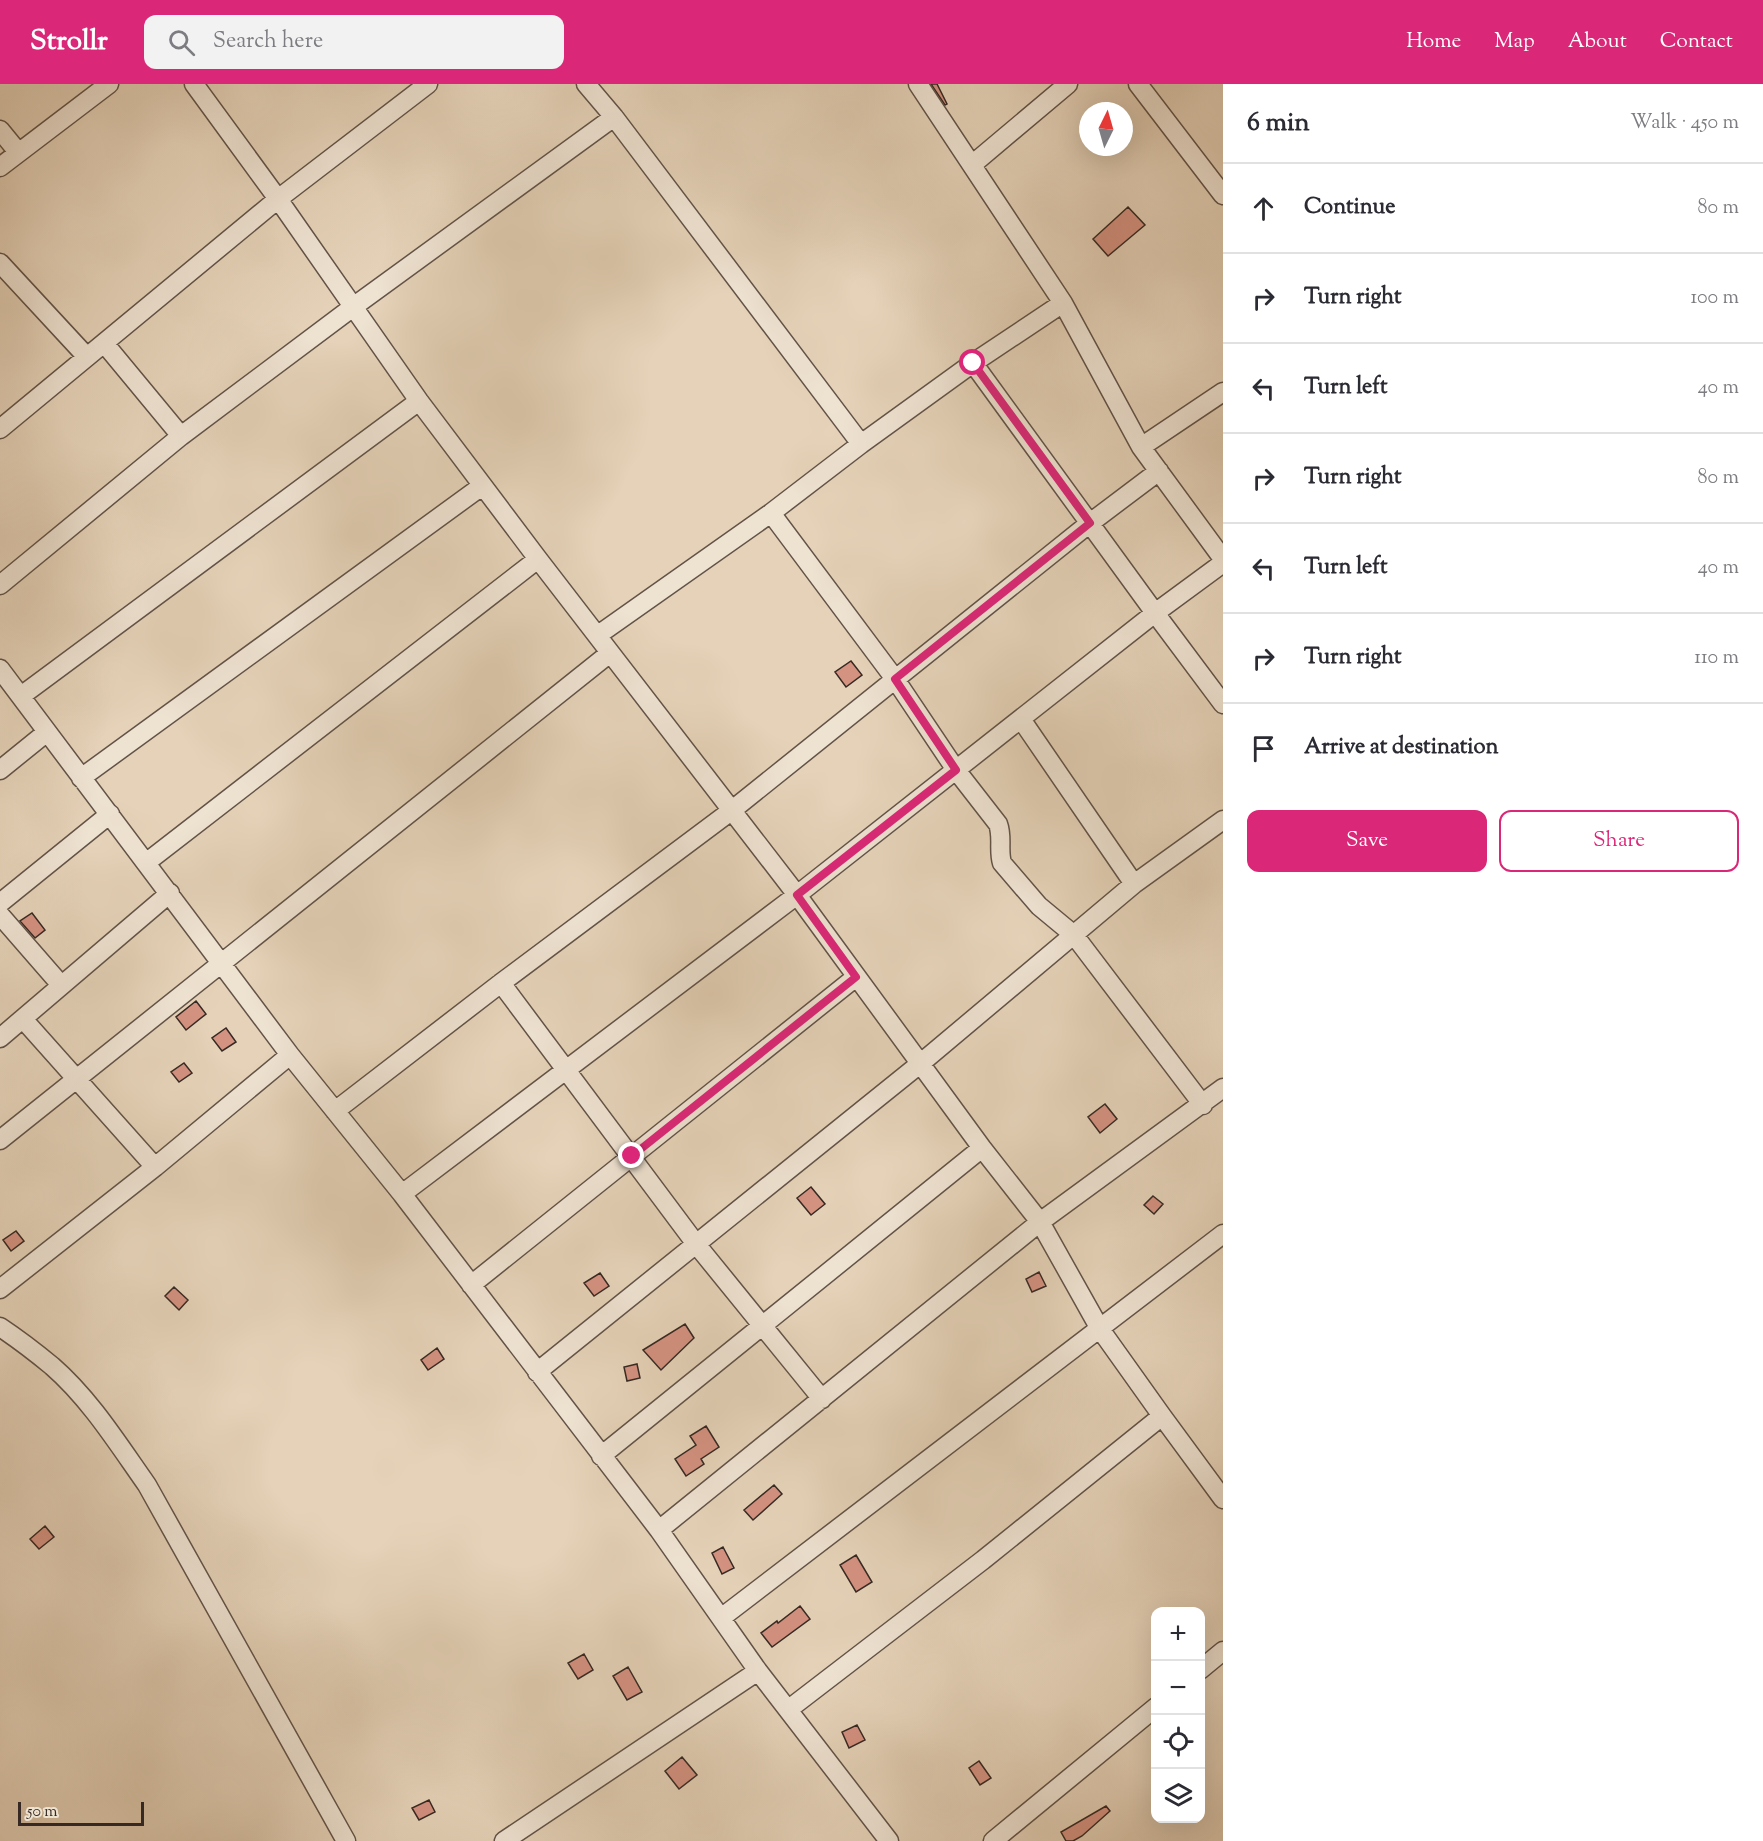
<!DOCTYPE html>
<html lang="en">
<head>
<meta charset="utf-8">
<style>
	body { margin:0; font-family:"Sorts Mill Goudy",serif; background:#f2f2f3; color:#2b2b33 }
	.controls { position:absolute; right:18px; bottom:18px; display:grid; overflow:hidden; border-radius:12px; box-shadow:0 6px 24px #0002 }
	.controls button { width:54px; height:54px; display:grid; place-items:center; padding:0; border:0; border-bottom:2px solid #e1e1e2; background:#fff; color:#2b2b33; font:30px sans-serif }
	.compass { position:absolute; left:1079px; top:18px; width:54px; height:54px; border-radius:50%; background:#fff; box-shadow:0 6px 24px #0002; rotate:5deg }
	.scale { position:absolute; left:18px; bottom:15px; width:126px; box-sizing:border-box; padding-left:6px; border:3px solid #362923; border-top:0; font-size:16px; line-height:21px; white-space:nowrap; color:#362923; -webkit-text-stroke:4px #eee2d1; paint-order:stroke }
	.stop { position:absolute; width:18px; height:18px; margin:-14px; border:4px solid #db2777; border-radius:50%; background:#fff }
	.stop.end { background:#db2777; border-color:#fff; box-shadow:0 2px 6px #0008 }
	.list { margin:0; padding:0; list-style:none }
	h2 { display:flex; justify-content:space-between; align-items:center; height:78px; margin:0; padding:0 24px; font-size:26px }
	h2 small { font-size:20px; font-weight:400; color:#7c7c81 }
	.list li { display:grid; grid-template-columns:39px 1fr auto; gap:18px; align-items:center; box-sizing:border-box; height:90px; padding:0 24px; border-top:2px solid #e1e1e2 }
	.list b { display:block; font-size:22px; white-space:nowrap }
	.list em { font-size:20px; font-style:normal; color:#7c7c81 }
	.actions { display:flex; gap:12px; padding:18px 24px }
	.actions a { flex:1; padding:14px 0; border:2px solid #db2777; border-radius:12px; text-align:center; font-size:21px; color:#db2777 }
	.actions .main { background:#db2777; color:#fff }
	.icon { flex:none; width:33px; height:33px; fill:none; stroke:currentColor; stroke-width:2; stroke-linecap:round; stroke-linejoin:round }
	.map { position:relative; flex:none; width:1223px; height:1757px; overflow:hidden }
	header { display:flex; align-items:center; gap:36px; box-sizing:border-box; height:84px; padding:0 30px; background:#db2777; color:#fff }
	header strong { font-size:28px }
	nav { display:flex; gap:33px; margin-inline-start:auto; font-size:21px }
	.search { width:420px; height:54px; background:#f2f2f3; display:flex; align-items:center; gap:15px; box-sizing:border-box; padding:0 21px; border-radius:12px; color:#7c7c81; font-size:22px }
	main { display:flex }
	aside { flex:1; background:#fff }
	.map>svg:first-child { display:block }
	.building { fill:#d49281; stroke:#362923; stroke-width:1.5 }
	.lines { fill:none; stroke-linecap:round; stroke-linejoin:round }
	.street-casing { stroke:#625348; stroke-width:21 }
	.street { stroke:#eee2d1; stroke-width:18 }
	.route { stroke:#db2777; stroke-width:8 }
</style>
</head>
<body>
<header>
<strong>Strollr</strong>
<div class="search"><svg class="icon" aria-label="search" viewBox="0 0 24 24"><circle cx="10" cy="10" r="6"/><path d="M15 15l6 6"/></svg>Search here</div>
<nav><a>Home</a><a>Map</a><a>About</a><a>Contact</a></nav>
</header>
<main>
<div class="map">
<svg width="1223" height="1757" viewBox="0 0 1223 1757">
	<rect width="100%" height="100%" fill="#e5d2b8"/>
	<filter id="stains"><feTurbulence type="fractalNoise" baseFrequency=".00333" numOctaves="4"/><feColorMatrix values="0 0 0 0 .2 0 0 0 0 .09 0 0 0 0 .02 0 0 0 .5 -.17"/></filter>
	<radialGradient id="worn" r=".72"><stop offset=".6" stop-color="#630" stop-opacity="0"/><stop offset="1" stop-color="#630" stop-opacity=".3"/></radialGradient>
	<!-- building -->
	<path class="building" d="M931 0H937L947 20 945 21Z
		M1128 123 1145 141 1108 172 1093 155Z
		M851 577 862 591 846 603 835 588Z
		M32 829 45 846 35 854 20 837Z
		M196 917 206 930 186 946 176 933Z
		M226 944 236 958 222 967 212 954Z
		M184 979 192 989 179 998 171 988Z
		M1105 1020 1117 1035 1100 1049 1088 1033Z
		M811 1103 825 1120 811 1131 797 1114Z
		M1153 1112 1163 1120 1154 1130 1144 1121Z
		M16 1147 24 1157 11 1167 3 1156Z
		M1039 1188 1046 1202 1032 1208 1026 1195Z
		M600 1189 609 1202 594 1212 584 1199Z
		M174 1203 188 1216 179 1226 165 1212Z
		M685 1240 694 1254 661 1286 643 1266Z
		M437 1264 444 1275 428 1286 421 1276Z
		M637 1280 640 1294 627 1297 624 1283Z
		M706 1342 719 1363 701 1375 704 1380 686 1392 675 1375 696 1361 690 1352Z
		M774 1401 782 1410 753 1436 744 1426Z
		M45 1442 54 1453 39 1465 30 1455Z
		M723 1463 734 1484 722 1490 712 1469Z
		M856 1471 872 1498 856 1508 840 1481Z
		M800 1522 810 1535 772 1563 761 1549 777 1537 778 1539Z
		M584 1570 593 1586 578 1595 568 1579Z
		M628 1583 642 1608 627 1616 613 1592Z
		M857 1641 865 1656 849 1664 842 1648Z
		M682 1673 697 1691 679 1705 665 1687Z
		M979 1677 991 1694 980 1701 969 1684Z
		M429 1716 435 1728 419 1736 412 1724Z
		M1106 1722 1110 1727 1082 1752 1073 1757H1066L1061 1748Z"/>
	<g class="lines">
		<!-- street casing -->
		<g class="street-casing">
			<path id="street" d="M194 0 278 115 419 317 538 475 797 811 982 1064 1040 1138 1100 1245 1162 1332 1223 1415
				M586 0 614 33 861 360
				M918 0 1063 219 1141 363 1223 475
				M1138 0 1223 111
				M0 46 18 68
				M973 80 1068 0
				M0 83 109 0
				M0 179 87 273
				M104 259 181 352
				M973 279 1155 529 1223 620
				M0 345 278 115 428 0
				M1141 363 1223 308
				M771 429 895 595 956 686 998 740C1003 753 998 766 1002 779L1039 822 1074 851 1203 1021
				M0 501 181 352 353 223 614 33
				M598 551 771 429 861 360 973 279 1063 219
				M0 585 290 971 402 1110 659 1446 758 1587 889 1757
				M21 612 419 317
				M1021 635 1134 800
				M0 686 47 648
				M81 694 482 402
				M147 778 538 475
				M0 819 110 730
				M0 831 61 901
				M501 899 696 1160 822 1315
				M23 935 155 1083
				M0 954 170 809
				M335 1027 501 899 731 727 1090 439 1159 387
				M0 1056 610 569
				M402 1110 797 811 1155 529 1223 479
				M471 1201 856 893
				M0 1205 155 1083 290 971
				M0 1243C18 1255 35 1268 52 1282 90 1315 118 1360 147 1401L346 1757
				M537 1288 921 979 1134 800 1223 736
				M601 1372 982 1064
				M659 1446 1040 1138 1223 1004
				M721 1534 1223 1150
				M1200 1586 1223 1567
				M789 1625 983 1476 1162 1332
				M504 1757 758 1587
				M993 1757 1156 1623"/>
		</g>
		<!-- street -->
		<use href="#street" class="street"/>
	</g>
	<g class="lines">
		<!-- route -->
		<path class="route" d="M632 1072 856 893 797 811 956 686 895 595 1090 439 973 279"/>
	</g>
	<rect width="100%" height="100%" filter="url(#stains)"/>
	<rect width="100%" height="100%" fill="url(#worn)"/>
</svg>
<div class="controls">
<button>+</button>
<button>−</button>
<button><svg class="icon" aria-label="locate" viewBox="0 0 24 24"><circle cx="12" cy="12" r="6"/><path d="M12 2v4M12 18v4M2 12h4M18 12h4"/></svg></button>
<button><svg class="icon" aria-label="layers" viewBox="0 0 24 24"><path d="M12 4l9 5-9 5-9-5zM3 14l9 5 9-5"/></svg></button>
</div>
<svg class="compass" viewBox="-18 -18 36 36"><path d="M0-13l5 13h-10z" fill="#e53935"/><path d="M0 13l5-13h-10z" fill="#7c7c81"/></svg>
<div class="scale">50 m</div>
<div class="stop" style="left:973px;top:279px"></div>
<div class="stop end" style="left:632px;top:1072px"></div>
</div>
<aside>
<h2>6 min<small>Walk · 450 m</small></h2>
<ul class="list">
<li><svg class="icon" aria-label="ahead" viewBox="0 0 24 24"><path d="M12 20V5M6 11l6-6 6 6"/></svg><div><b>Continue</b></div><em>80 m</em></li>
<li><svg class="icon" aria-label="right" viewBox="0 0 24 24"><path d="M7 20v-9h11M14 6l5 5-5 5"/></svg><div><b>Turn right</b></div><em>100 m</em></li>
<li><svg class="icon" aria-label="left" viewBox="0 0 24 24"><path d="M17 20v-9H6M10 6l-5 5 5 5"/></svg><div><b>Turn left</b></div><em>40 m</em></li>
<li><svg class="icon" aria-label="right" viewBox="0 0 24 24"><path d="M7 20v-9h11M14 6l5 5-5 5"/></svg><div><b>Turn right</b></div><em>80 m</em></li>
<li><svg class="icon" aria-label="left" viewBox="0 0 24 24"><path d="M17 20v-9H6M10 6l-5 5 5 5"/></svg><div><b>Turn left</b></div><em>40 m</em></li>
<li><svg class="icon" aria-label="right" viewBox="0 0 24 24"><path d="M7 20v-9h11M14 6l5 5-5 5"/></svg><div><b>Turn right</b></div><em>110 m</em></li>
<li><svg class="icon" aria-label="arrive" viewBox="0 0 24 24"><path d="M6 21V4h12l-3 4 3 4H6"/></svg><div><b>Arrive at destination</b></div></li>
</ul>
<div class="actions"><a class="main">Save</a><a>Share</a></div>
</aside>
</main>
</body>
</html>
